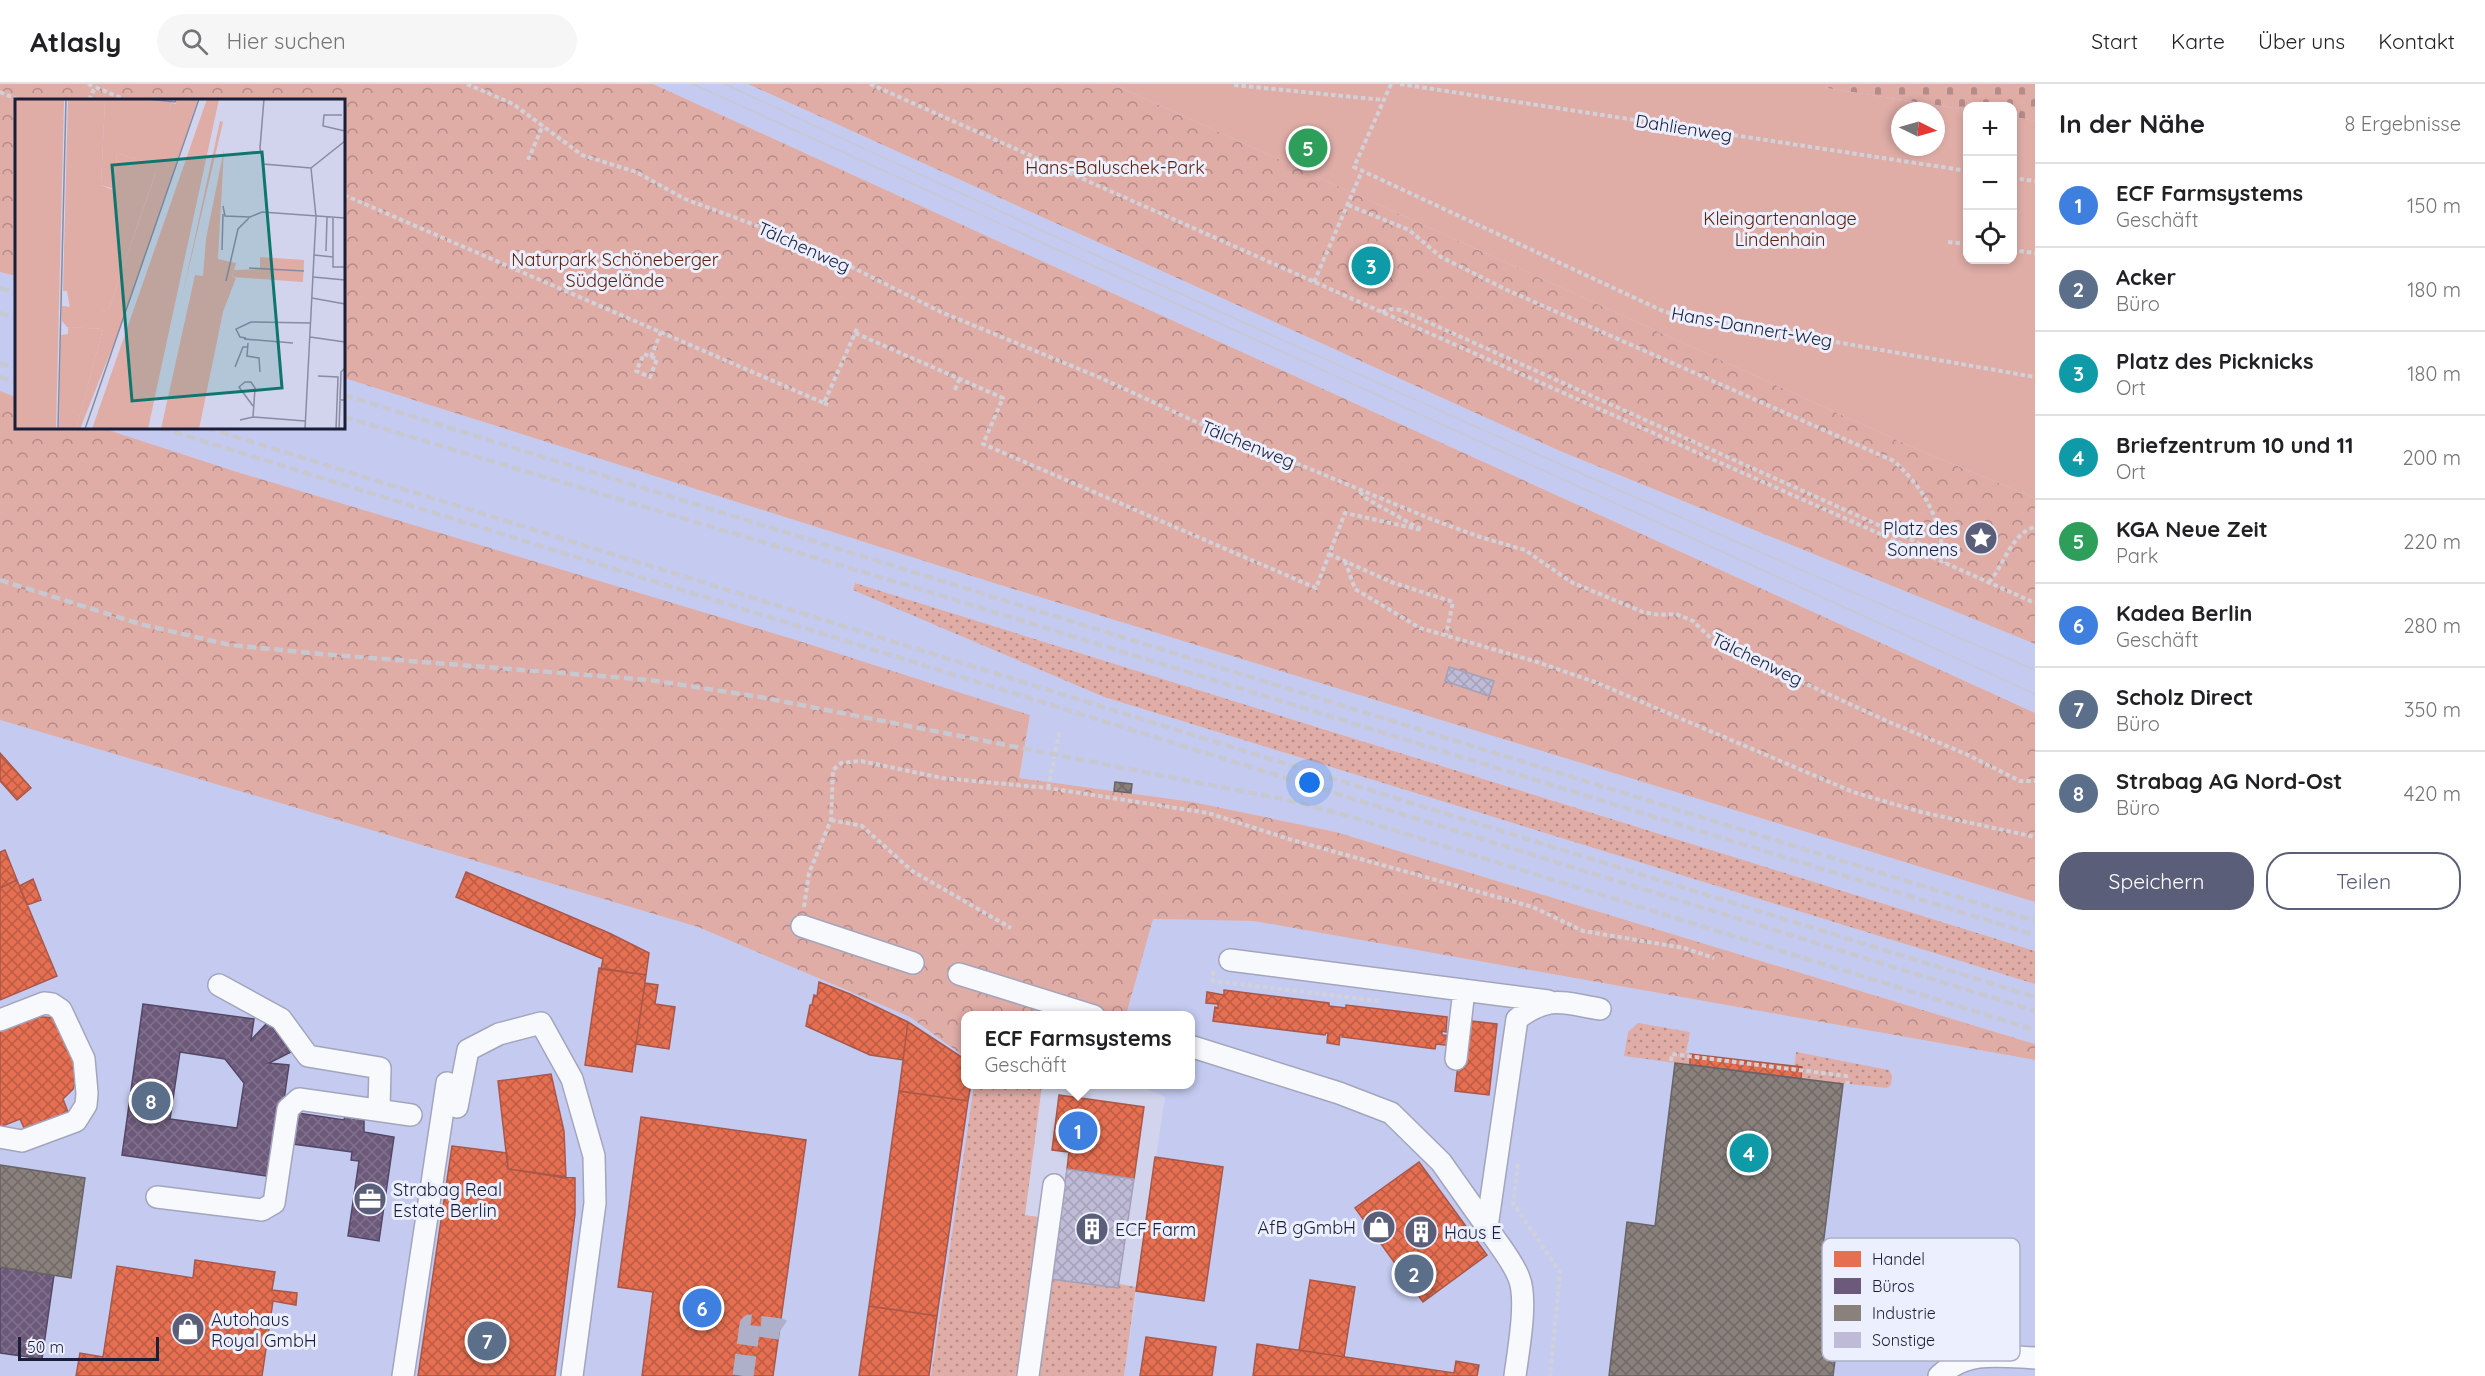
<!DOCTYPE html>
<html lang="de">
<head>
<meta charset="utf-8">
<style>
	body { margin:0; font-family:Quicksand,sans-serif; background:#f6f6f6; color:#202124 }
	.controls { position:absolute; right:18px; top:18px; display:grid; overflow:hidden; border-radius:12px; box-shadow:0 3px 9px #0003 }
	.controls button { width:54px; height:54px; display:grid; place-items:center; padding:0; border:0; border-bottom:2px solid #e0e0e0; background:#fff; color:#202124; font:30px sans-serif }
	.compass { position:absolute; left:1891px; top:18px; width:54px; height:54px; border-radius:50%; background:#fff; box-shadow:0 3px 9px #0003; rotate:95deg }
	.scale { position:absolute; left:18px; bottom:15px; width:141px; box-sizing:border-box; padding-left:6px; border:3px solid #1b1e39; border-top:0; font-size:16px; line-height:21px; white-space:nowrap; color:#1b1e39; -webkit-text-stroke:4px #eceffe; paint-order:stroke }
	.you { position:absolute; left:1310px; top:699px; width:21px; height:21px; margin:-15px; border:4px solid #fff; border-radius:50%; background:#1a73e8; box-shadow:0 0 0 9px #1a73e833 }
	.badge { display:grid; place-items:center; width:39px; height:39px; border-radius:50%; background:#5b5e78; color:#fff; font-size:20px; font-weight:700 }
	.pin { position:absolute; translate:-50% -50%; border:3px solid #fff; box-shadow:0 2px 6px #0006 }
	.popup { position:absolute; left:961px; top:927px; width:234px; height:78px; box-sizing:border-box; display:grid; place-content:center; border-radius:12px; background:#fff; filter:drop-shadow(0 2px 4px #0005); font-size:20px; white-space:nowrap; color:#757577 }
	.popup b { font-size:22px; color:#202124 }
	.popup::after { content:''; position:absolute; left:50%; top:100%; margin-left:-12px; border:12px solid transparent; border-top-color:#fff }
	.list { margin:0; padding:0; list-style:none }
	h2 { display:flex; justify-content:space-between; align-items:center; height:78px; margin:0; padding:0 24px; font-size:26px }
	h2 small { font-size:20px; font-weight:400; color:#757577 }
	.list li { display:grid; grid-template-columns:39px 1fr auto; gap:18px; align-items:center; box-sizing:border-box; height:84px; padding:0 24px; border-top:2px solid #e0e0e0 }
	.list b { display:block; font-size:22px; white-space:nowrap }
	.list p { margin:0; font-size:20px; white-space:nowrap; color:#757577 }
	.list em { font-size:20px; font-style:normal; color:#757577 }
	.actions { display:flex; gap:12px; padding:18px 24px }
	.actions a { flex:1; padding:14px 0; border:2px solid #5b5e78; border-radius:24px; text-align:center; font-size:21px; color:#5b5e78 }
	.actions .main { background:#5b5e78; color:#fff }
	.icon { flex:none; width:33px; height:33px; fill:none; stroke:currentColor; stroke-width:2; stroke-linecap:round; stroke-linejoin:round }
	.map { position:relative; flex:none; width:2035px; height:1292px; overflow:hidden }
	header { display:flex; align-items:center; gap:36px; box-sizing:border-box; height:84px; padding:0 30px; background:#fff; border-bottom:2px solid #e0e0e0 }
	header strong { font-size:28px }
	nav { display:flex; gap:33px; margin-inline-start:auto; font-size:21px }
	.search { width:420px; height:54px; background:#f6f6f6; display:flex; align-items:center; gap:15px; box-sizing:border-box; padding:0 21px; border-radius:33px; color:#757577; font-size:22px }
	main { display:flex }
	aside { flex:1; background:#fff }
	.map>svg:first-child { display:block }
	.built { fill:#c5cbf0 }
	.grass { fill:url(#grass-dots) }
	.forest { fill:url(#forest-crowns) }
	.cemetery { fill:url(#cemetery-stones) }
	.garden { fill:#dfaca6; fill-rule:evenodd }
	.shops { fill:url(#shops-cross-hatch); stroke:#aa574a; stroke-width:1.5 }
	.offices { fill:url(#offices-cross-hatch); stroke:#544766; stroke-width:1.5; fill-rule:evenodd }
	.industry { fill:url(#industry-cross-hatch); stroke:#696368; stroke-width:1.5 }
	.building { fill:url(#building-cross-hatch); stroke:#a3a0b8; stroke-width:1.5 }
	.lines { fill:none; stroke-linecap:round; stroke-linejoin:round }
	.minor-tunnel { stroke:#adb0c8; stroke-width:21; stroke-dasharray:21 10; stroke-linecap:butt }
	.minor-casing { stroke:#a2a5bc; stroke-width:24 }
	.path { stroke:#d1d1d9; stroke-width:4; stroke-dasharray:4.5 3; stroke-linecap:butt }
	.minor { stroke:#f8f9fc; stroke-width:21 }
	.tram { stroke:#c8c8d0; stroke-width:1.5 }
	.rail { stroke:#c8c8d0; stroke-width:4.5; stroke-dasharray:9 4.5; stroke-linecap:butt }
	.labels { text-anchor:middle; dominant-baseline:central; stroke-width:6; stroke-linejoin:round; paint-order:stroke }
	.street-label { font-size:18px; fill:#1b1e39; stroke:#eceffe }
	.park-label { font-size:18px; fill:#5f220e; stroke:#eceffe }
	.poi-label { font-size:18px; fill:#1b1e39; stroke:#eceffe; text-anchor:start }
	.inset-road { fill:none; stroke:#888ba4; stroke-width:1.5 }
	.view { fill:#0f766e; fill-opacity:0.15; stroke:#0f766e; stroke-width:3 }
	.inset-edge { fill:none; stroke:#1b1e39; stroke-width:3 }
	.key { fill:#eceffe; stroke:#adb0c3; stroke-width:1.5 }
	.key-label { font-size:16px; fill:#1b1e39 }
</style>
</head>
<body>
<header>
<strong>Atlasly</strong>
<div class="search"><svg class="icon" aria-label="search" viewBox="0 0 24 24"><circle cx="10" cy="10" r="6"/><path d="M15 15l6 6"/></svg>Hier suchen</div>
<nav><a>Start</a><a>Karte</a><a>Über uns</a><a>Kontakt</a></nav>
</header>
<main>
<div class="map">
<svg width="2035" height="1292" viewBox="0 0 2035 1292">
	<defs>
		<pattern id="grass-dots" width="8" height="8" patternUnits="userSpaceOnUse" patternTransform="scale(1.5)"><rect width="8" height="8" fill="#dfaca6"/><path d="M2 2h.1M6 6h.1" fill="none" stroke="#b48b88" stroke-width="1.8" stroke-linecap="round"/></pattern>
		<pattern id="forest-crowns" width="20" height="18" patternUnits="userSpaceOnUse" patternTransform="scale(1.5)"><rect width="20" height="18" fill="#dfaca6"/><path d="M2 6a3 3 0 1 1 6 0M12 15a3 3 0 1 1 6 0" fill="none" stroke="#b48b88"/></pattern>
		<pattern id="cemetery-stones" width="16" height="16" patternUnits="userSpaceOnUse" patternTransform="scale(1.5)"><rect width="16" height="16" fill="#dfaca6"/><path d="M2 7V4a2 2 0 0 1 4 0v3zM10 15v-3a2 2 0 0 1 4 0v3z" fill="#b48b88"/></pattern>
		<pattern id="shops-cross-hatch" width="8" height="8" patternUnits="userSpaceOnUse" patternTransform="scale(1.5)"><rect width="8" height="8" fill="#e76f51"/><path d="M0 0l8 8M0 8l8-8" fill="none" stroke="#ba5b44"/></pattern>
		<pattern id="offices-cross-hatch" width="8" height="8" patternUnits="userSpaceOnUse" patternTransform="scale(1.5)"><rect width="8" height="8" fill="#6d597a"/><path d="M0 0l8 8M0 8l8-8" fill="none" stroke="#80728c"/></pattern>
		<pattern id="industry-cross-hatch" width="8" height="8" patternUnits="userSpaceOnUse" patternTransform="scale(1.5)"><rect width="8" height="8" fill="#8a817c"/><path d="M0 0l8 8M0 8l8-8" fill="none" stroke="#706967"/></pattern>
		<pattern id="building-cross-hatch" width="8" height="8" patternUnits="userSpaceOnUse" patternTransform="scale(1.5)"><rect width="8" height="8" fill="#bfbbd6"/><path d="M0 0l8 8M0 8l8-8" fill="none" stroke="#a4a0b8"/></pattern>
	</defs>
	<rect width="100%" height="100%" fill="#d1d4ec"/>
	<!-- built -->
	<path class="built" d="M653 0H748L1560 367 2035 560V629Z
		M0 188 16 192V313L0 307Z
		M344 294 997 500 2035 818V867L855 499 853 505 1104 613 2035 900V960L1336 748 1193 718 1019 694 1030 631 237 388 102 344H344Z
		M0 636 698 843 910 933 965 973 966 1000 974 1001 931 1292H0Z
		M1152 835 1254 837 2035 976V1292H1124L1165 1013 1138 1001 1190 1000V932L1126 931Z"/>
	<!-- grass -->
	<path class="grass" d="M855 499 2035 867V900L1104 613 853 506Z
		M1638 939 1690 948 1686 969 1690 970V981L1624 972 1628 948Z
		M1796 968 1889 986 1892 992 1891 1001 1887 1004 1793 994Z
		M974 1001H1042L1025 1131 1045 1134 1051 1195 1118 1204 1119 1200 1136 1203 1124 1292H931Z"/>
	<!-- forest -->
	<path class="forest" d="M0 0H653L2035 629V818L997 500 344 294V16H16V192L0 188Z
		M748 0H1113L1921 367 2035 414V560L1560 367Z
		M0 307 16 313V344H102L237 388 799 557 1030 631 1019 694 1193 718 1336 748 2035 960V976L1254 837 1153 835 1126 931 966 932 965 973 910 933 698 843 0 636Z"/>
	<!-- cemetery -->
	<path class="cemetery" d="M1828 0H2035V37L2013 33 2012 22H1968L1967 26 1826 4Z"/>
	<!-- garden -->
	<path class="garden" d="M1113 0H1828L1826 4 1967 26 1968 176H2012L2013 33 2035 37V414L1921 367ZM1900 27H1936V63H1900Z"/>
	<!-- shops -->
	<path class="shops" d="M0 669 31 704 17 716 0 697Z
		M5 766 17 796 0 804V768Z
		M466 788 609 849 649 869 646 891 601 885 603 875 456 813Z
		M33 795 41 816 27 821 19 802Z
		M17 796 57 892 0 916V804Z
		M599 884 646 891 632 988 585 981Z
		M819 898 850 910 908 938 903 976 870 971 806 942 810 921H812L814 911 817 912Z
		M645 899 658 901 655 920 675 923 669 965 636 960Z
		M1224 906 1329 919V922L1346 924V921L1447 933 1446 948 1442 947V951L1454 952 1453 962 1436 960 1435 965 1342 953 1343 951H1340L1339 961 1327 959 1328 949H1326L1325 951 1213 937 1215 923 1218 924V920L1206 919 1207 908 1224 911Z
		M28 932 56 934 77 982 76 996 73 1005 63 1015 68 1028 25 1046 20 1035 0 1043V944Z
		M1463 936 1497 940 1489 1011 1455 1007Z
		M908 938 966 976V1000H971L968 1017 899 1007Z
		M1690 970 1802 983 1801 995 1690 981Z
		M551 990 564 1047 566 1094 508 1085 498 997Z
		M899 1007 968 1017 937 1232 869 1222Z
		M1059 1011 1144 1023 1134 1095 1067 1085 1069 1068 1052 1066Z
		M641 1033 806 1056 773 1292H642L653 1208 618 1203Z
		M452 1062 507 1069 508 1085 575 1094V1130L555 1292H418Z
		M1155 1073 1223 1083 1204 1217 1136 1207Z
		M1419 1078 1487 1171 1423 1218 1355 1124Z
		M195 1176 275 1188 272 1206 297 1209 296 1221 273 1217 262 1292H76L80 1269 103 1273 117 1182 193 1194Z
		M1310 1196 1355 1203 1344 1273 1299 1266Z
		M869 1222 937 1232 929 1292H859Z
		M1146 1253 1216 1263 1212 1292H1140Z
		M1257 1260 1454 1289 1456 1277 1479 1281 1477 1292H1253Z"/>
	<!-- offices -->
	<path class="offices" d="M143 920 254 935 251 956 268 938 291 968 269 979 289 981 273 1093 122 1071ZM180 968 225 975 244 999 237 1044 170 1035Z
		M298 1029 344 1036 345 1032 364 1035V1048L394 1053 379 1157 348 1152 359 1077 351 1076 352 1068 293 1060Z
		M0 1183 54 1191 42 1275 0 1269Z"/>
	<!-- industry -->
	<path class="industry" d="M1115 698 1132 700 1131 709 1114 707Z
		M1675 979 1843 1000 1823 1162 1849 1165 1833 1292H1609L1627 1138 1655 1142Z
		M0 1081 85 1094 71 1194 0 1183Z"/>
	<!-- building -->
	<path class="building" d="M1449 583 1494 597 1489 612 1445 597Z
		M1067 1085 1134 1095 1118 1204 1051 1195Z"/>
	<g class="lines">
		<!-- minor-tunnel -->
		<path class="minor-tunnel" d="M743 1292 750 1241 780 1245 789 1251"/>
		<!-- minor casing -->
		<g class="minor-casing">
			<path id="minor" d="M802 842 913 879
				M1230 876 1548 917
				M959 890 1094 932
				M219 901 281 935 308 972 380 984 379 1026
				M0 936 44 919 52 920 61 926 84 975 87 1009 86 1021 76 1037 22 1057 0 1053
				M1190 962 1339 1009 1391 1029 1441 1078 1487 1143
				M1456 975 1464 906
				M457 1023 468 966 499 950 541 939 572 995 594 1072 595 1119 572 1292
				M157 1113 262 1126 274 1119 288 1025 299 1015 411 1031
				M403 1292 447 999
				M1028 1292 1054 1101
				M1515 1292C1518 1268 1528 1216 1519 1194 1513 1177 1497 1159 1487 1143L1517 935C1550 910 1563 919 1600 925
				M1939 1292C1968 1266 1998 1272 2035 1274"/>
		</g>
		<!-- path -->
		<path class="path" d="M88 0 95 3
			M467 0 513 20 582 71 636 88 685 115 806 160 941 228 1101 294 1194 337 1431 435 1480 453 1525 466 1571 498 1643 528 1659 531 1676 530 1693 537 1715 558 1889 638 1966 670 2020 697H2035
			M870 0 2035 519
			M1391 0 1354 83 1665 228 2035 293
			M1400 0 1968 87
			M1234 1 1384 16
			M0 8 19 16
			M89 16 95 3 126 16
			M528 76 543 41
			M2012 94 2035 97
			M344 111 824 319 855 249 1003 314 983 360 1316 504 1345 429 1422 446 1367 415 1359 407
			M1348 121 1409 146 1441 173 1507 206 1894 377C1927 408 1940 434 1944 479
			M1948 158 1968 160
			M2012 166 2035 169
			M1314 198 1362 87
			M1382 228 1392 225 1401 226 1934 466 1935 474
			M855 249 858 243
			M644 270 657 275 650 293 636 287Z
			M651 273 661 248
			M955 306 959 296
			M824 319 831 322
			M1329 470 1391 498 1453 518 1446 551
			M1345 477 1355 505 1420 544 1534 577 1595 598 1853 708 1921 728 2035 753
			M1989 498C2004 482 2011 449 2035 443
			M1048 704 1060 646
			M831 736 862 742 912 787 1011 844
			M804 823 809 789 831 736 833 686 841 679 861 677 942 694 1048 704 1208 729 1289 755 1533 823 1583 847 1684 864 1714 874
			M1213 887V897L1379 917
			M1671 977 1672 970 1846 992 1848 1000
			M1518 1080 1513 1119 1560 1188 1550 1292"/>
		<!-- minor -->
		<use href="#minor" class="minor"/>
		<!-- tram -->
		<path class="tram" d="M693 0 2035 610
			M725 0C1159 202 1595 400 2035 586"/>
		<!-- rail -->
		<path class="rail" d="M0 204 16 209
			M0 229 16 234
			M0 279 16 284
			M0 293 16 298
			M344 311 2035 837
			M344 333 923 506 2035 851
			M161 344 2035 927
			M207 344 2035 913
			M0 496 140 540 230 561 321 570 650 596 760 613 1283 715 1345 731 2035 946"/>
	</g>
	<!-- icons -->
	<defs>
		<g id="sight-disc" transform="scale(1.725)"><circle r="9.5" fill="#5b5e78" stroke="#eceffe"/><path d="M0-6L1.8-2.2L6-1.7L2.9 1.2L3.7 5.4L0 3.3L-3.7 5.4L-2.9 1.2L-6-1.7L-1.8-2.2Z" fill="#fff"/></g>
		<g id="office-disc" transform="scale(1.725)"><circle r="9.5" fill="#5b5e78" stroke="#eceffe"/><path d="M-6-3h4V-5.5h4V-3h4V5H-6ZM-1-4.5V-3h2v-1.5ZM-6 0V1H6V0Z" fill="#fff"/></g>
		<g id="shop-disc" transform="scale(1.725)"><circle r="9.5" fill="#5b5e78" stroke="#eceffe"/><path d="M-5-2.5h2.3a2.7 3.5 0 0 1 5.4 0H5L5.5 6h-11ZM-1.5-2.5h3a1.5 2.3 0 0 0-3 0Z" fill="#fff"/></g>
		<g id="building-disc" transform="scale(1.725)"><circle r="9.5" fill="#5b5e78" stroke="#eceffe"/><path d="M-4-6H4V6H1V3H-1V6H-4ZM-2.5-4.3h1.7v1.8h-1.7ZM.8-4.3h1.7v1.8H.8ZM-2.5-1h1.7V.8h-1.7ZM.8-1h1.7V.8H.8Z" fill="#fff"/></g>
	</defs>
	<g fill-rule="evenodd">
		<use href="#sight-disc" x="1981" y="454"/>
		<use href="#office-disc" x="370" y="1115"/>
		<use href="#shop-disc" x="1379" y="1143"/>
		<use href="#building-disc" x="1092" y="1145"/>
		<use href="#building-disc" x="1421" y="1148"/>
		<use href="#shop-disc" x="188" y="1245"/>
	</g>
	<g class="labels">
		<!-- street labels -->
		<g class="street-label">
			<text transform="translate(1684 44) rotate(9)">Dahlienweg</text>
			<text transform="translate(804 163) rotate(24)">Tälchenweg</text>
			<text transform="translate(1752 243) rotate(10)">Hans-Dannert-Weg</text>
			<text transform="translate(1248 360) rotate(22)">Tälchenweg</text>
			<text transform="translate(1757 575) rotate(26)">Tälchenweg</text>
		</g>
		<!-- park labels -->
		<g class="park-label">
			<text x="1115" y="83">Hans-Baluschek-Park</text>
			<text x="1780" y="134">Kleingartenanlage<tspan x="1780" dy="21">Lindenhain</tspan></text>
			<text x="615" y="175">Naturpark Schöneberger<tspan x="615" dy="21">Südgelände</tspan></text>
		</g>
		<!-- poi labels -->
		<g class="poi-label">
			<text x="1958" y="444" text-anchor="end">Platz des<tspan x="1958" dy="21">Sonnens</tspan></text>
			<text x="393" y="1105">Strabag Real<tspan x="393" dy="21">Estate Berlin</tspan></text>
			<text x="1356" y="1143" text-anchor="end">AfB gGmbH</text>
			<text x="1115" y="1145">ECF Farm</text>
			<text x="1444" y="1148">Haus E</text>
			<text x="211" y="1235">Autohaus<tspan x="211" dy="21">Royal GmbH</tspan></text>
		</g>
	</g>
	<!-- overview -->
	<g transform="translate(15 15)">
		<rect width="330" height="330" fill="#d1d4ec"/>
		<path d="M205 22 208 23 167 198ZM245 158 289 161 288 183 217 178 219 171 245 170Z" fill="#dfaca6"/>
		<path d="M161 0H183L105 229 65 330H61L88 230 52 228 47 222V207L93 212 140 76 156 4 161 5ZM192 0H204L133 330H77ZM209 50 203 160 221 164 217 178 221 179 208 213 184 330H146L180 176 188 177 191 140Z" fill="#dfaca6"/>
		<path d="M90 0H105L130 33 120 60 102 54 99 90 86 86Z" fill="#dfaca6"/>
		<path d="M0 0H49L41 330H0ZM53 0H90L86 86 95 90H99L102 54 120 60 129 33 103 23 105 0H161L156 3 147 55 93 212 55 209 52 192H48ZM53 228 88 230 61 330H44L46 236 53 235Z" fill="#dfaca6"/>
		<path class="inset-road" d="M133 0 160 3 161 0M249 0 245 49 248 65 296 69 330 42M327 16H309L308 27 330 32M208 107 210 117 235 118 247 113 330 119M318 118V168H330M207 151 208 115M311 152 312 118M299 156 318 158M234 169 289 172M298 178 330 181M211 182 223 130 234 119M297 199 330 205M295 238 330 243M231 239 225 238 221 230 236 223 296 224M229 240 278 244M233 244 232 257 244 259 245 273M220 268 228 248H233M330 269 326 273 325 301H330M303 277 323 278 321 330M238 307 224 288 230 283H236L240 289 238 318M225 321 238 318 290 322M43 330 51 0M70 330 184 0M290 330 301 118 296 69M324 330 325 302"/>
		<path class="view" d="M247 53 267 289 117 302 97 66Z"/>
		<rect width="330" height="330" class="inset-edge"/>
	</g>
	<!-- legend -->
	<rect x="1822" y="1154" width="198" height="123" rx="9" class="key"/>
	<rect x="1834" y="1167" width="27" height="16" fill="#e76f51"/>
	<rect x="1834" y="1194" width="27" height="16" fill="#6d597a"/>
	<rect x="1834" y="1221" width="27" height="16" fill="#8a817c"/>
	<rect x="1834" y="1248" width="27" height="16" fill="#bfbbd6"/>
	<g class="key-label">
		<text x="1872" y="1181">Handel</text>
		<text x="1872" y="1208">Büros</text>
		<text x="1872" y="1235">Industrie</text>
		<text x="1872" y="1262">Sonstige</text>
	</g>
</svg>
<div class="controls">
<button>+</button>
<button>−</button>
<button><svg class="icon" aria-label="locate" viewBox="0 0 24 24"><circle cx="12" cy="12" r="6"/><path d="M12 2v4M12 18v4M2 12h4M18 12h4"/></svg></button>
</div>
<svg class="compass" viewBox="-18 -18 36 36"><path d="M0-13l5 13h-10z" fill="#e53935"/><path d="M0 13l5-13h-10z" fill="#757577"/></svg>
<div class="scale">50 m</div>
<div class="you"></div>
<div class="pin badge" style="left:1078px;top:1047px;background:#3f7fe0">1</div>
<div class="popup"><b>ECF Farmsystems</b>Geschäft</div>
<div class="pin badge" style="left:1414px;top:1190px;background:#5c6f8a">2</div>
<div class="pin badge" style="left:1371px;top:182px;background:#0f9aa8">3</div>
<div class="pin badge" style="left:1749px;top:1069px;background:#0f9aa8">4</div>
<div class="pin badge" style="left:1308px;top:64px;background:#2e9e5b">5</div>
<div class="pin badge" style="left:702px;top:1224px;background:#3f7fe0">6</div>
<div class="pin badge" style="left:487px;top:1257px;background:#5c6f8a">7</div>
<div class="pin badge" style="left:151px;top:1017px;background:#5c6f8a">8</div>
</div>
<aside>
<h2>In der Nähe<small>8 Ergebnisse</small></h2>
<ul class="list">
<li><span class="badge" style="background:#3f7fe0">1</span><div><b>ECF Farmsystems</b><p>Geschäft</p></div><em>150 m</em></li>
<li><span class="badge" style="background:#5c6f8a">2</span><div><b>Acker</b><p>Büro</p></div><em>180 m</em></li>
<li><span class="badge" style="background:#0f9aa8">3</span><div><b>Platz des Picknicks</b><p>Ort</p></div><em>180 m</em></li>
<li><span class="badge" style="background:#0f9aa8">4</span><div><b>Briefzentrum 10 und 11</b><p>Ort</p></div><em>200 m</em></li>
<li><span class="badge" style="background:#2e9e5b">5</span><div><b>KGA Neue Zeit</b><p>Park</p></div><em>220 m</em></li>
<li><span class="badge" style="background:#3f7fe0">6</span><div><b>Kadea Berlin</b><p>Geschäft</p></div><em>280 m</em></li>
<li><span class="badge" style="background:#5c6f8a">7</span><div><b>Scholz Direct</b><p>Büro</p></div><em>350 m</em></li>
<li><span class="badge" style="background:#5c6f8a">8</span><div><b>Strabag AG Nord-Ost</b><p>Büro</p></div><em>420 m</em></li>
</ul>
<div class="actions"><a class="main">Speichern</a><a>Teilen</a></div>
</aside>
</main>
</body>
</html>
